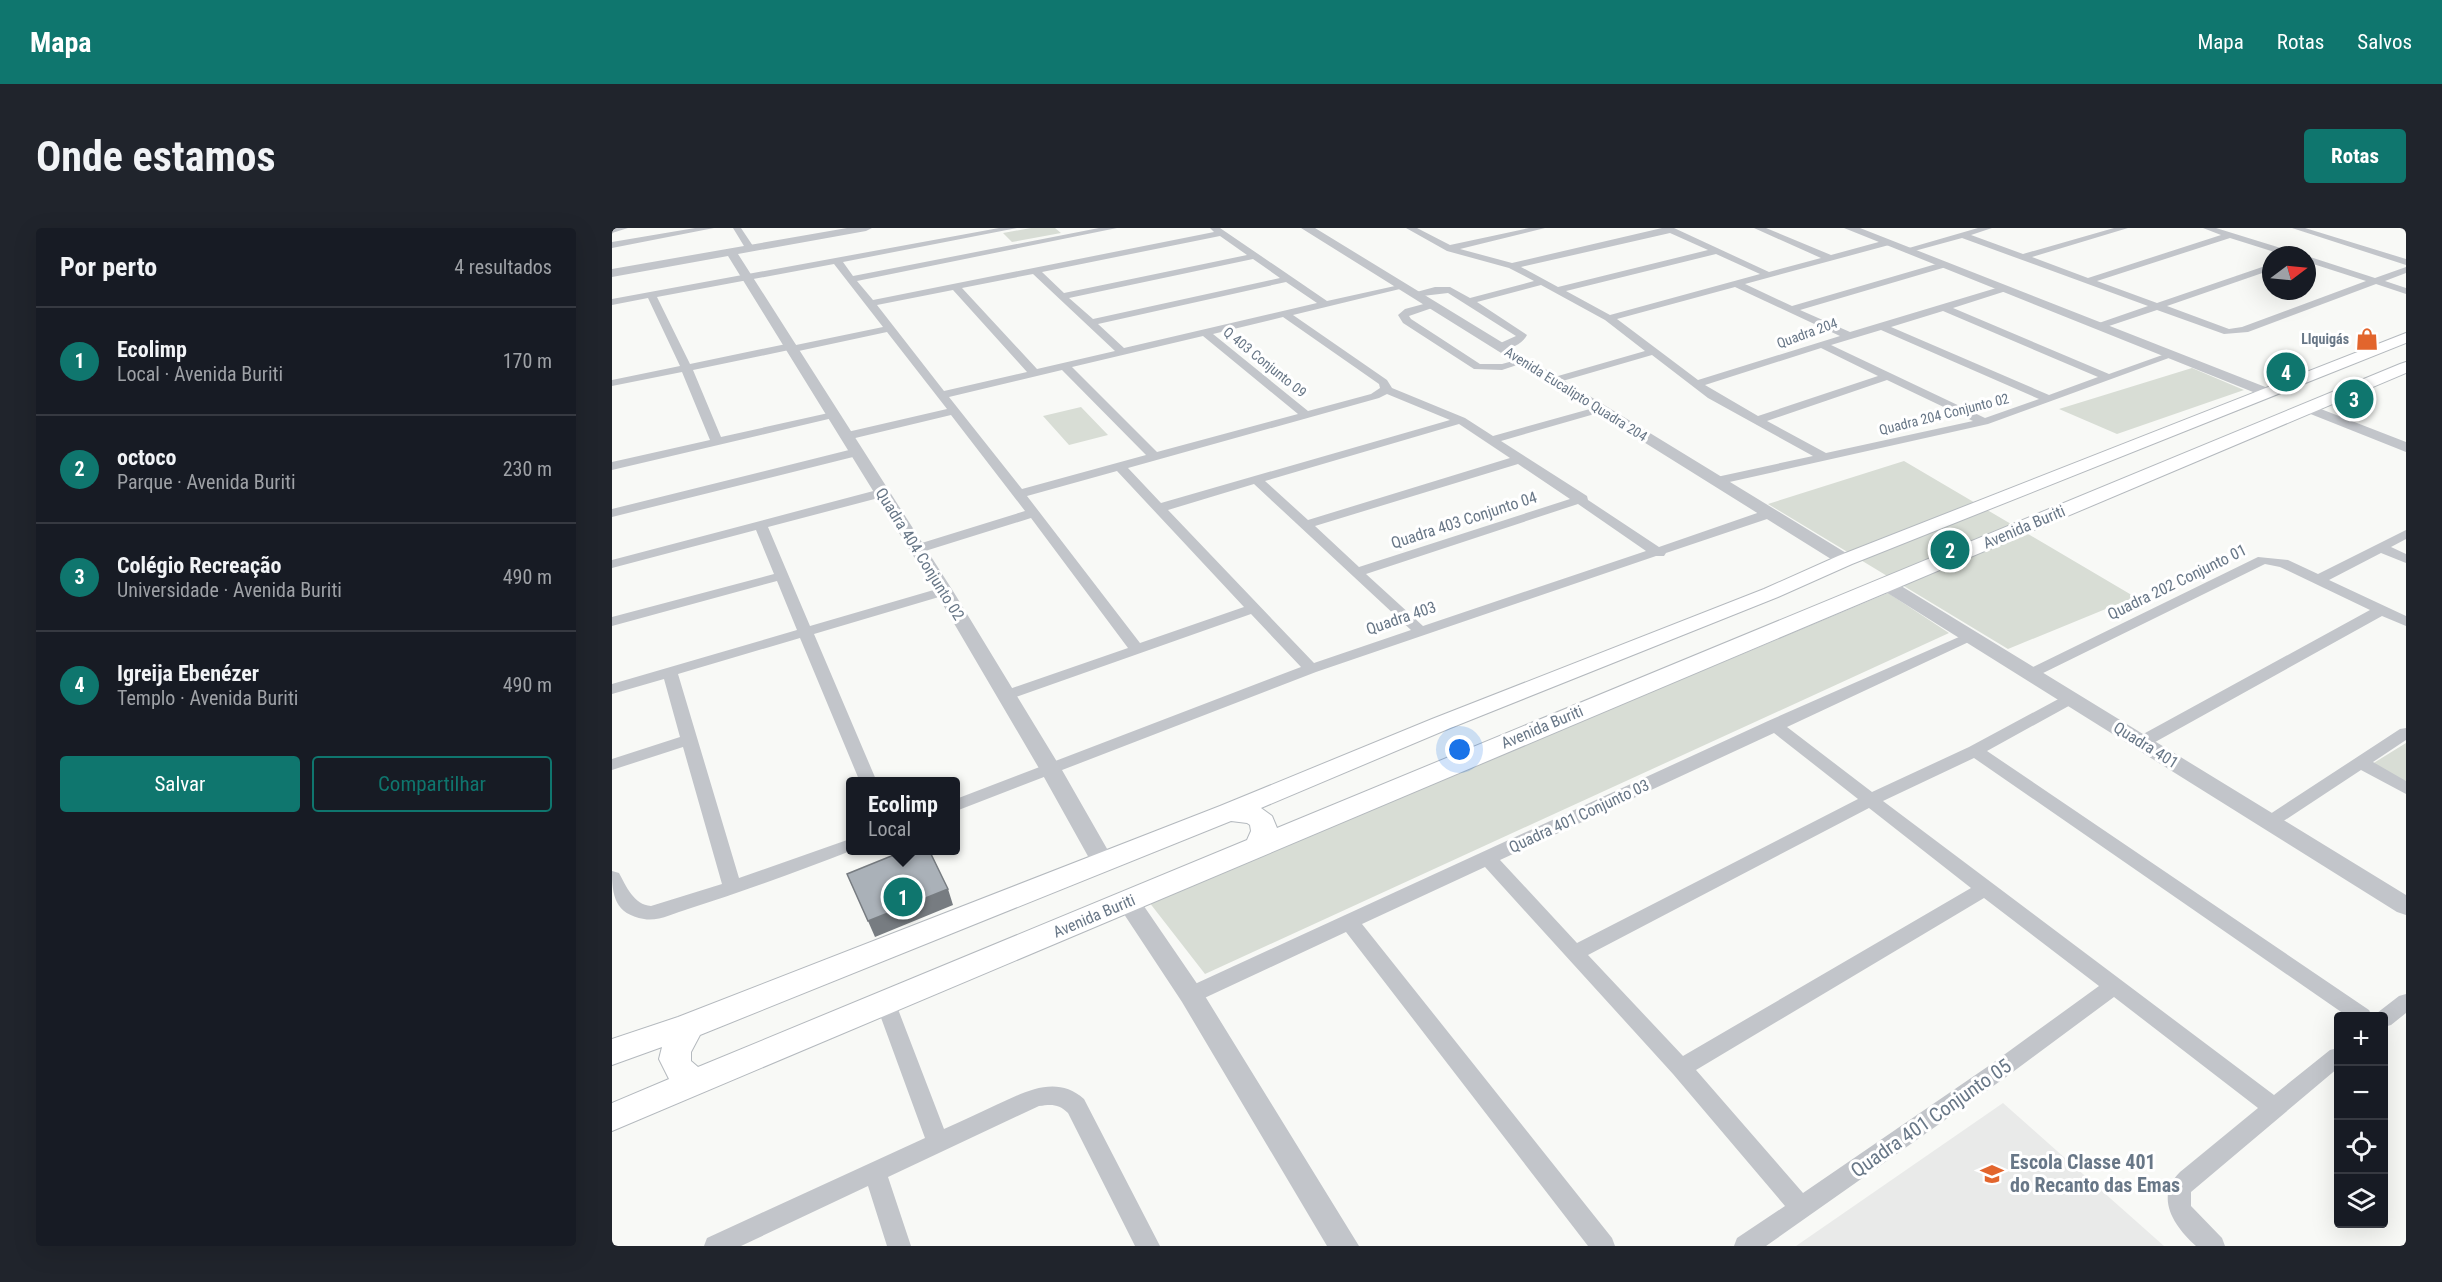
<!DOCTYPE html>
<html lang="pt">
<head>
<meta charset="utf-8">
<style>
	body { margin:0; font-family:"Roboto Condensed",sans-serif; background:#20242c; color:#f1f3f6 }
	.controls { position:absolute; right:18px; bottom:18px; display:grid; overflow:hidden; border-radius:6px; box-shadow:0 6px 24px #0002 }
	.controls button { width:54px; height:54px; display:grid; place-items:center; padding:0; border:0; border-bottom:2px solid #363941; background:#171b24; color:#f1f3f6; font:30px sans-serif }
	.compass { position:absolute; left:1650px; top:18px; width:54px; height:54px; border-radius:50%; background:#171b24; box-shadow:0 6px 24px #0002; rotate:74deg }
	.you { position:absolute; left:848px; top:522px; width:21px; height:21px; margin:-15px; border:4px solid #fff; border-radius:50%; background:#1a73e8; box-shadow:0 0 0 9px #1a73e833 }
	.badge { display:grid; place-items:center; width:39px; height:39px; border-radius:50%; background:#0f766e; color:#fff; font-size:20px; font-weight:700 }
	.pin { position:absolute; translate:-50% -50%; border:3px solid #fff; box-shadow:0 2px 6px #0006 }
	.popup { position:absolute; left:234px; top:549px; width:114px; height:78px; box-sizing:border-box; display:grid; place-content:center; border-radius:6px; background:#171b24; filter:drop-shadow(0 2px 4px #0005); font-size:20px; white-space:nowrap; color:#9ea1a6 }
	.popup b { font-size:22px; color:#f1f3f6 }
	.popup::after { content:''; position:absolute; left:50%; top:100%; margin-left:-12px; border:12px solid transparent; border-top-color:#171b24 }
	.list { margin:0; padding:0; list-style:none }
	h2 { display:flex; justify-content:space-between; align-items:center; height:78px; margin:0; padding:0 24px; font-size:26px }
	h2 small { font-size:20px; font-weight:400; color:#9ea1a6 }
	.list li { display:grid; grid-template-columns:39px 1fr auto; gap:18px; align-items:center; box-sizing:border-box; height:108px; padding:0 24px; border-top:2px solid #363941 }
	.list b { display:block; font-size:22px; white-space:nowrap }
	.list p { margin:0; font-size:20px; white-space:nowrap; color:#9ea1a6 }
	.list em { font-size:20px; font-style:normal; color:#9ea1a6 }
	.actions { display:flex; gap:12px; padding:18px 24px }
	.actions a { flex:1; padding:14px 0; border:2px solid #0f766e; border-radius:6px; text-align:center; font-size:21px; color:#0f766e }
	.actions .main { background:#0f766e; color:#fff }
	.icon { flex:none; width:33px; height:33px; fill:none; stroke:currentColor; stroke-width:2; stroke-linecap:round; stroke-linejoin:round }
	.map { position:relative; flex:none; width:1794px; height:1018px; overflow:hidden; border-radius:6px }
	header { display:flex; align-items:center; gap:36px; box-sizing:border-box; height:84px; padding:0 30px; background:#0f766e; color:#fff }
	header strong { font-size:28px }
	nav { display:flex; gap:33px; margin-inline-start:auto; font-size:21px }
	.intro { display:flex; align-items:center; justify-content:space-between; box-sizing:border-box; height:144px; padding:0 36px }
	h1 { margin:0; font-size:42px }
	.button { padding:15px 27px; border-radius:6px; background:#0f766e; color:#fff; font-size:21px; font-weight:700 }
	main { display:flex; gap:36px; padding:0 36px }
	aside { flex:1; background:#171b24; border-radius:6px; box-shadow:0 6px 24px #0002 }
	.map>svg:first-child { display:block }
	.built { fill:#e9eae9 }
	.green { fill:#d8ddd5 }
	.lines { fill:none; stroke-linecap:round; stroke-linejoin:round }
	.secondary-casing { stroke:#b4b9be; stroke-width:2 }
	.minor { fill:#c2c5ca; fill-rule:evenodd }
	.tertiary { fill:#c2c5ca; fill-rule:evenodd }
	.secondary { fill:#fff; fill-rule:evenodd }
	.shaded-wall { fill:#777c81 }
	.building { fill:#aab1b8; stroke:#777c81; stroke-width:1.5 }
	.labels { text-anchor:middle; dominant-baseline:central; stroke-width:6; stroke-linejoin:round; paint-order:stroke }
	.far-street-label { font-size:14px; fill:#687787; stroke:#fff }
	.far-poi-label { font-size:14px; font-weight:bold; fill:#687787; stroke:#fff; text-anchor:end }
	.street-label { font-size:16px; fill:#687787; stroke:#fff }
	.near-street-label { font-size:20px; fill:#687787; stroke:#fff }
	.near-poi-label { font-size:20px; font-weight:bold; fill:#687787; stroke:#fff; text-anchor:start }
</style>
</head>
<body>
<header>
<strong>Mapa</strong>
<nav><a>Mapa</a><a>Rotas</a><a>Salvos</a></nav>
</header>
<div class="intro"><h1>Onde estamos</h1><a class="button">Rotas</a></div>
<main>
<aside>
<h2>Por perto<small>4 resultados</small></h2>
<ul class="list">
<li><span class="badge">1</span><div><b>Ecolimp</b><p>Local · Avenida Buriti</p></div><em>170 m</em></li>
<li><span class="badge">2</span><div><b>octoco</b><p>Parque · Avenida Buriti</p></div><em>230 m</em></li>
<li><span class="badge">3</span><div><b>Colégio Recreação</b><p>Universidade · Avenida Buriti</p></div><em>490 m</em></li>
<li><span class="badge">4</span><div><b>Igreija Ebenézer</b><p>Templo · Avenida Buriti</p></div><em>490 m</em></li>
</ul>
<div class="actions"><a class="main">Salvar</a><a>Compartilhar</a></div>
</aside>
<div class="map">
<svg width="1794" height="1018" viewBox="0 0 1794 1018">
	<rect width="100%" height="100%" fill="#f8f9f6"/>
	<!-- built -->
	<path class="built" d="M1391 875 1552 1018H1184Z"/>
	<!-- green -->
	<path class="green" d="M419 0H443L449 5 400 14 391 5Z
		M1580 140 1632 162 1505 206 1447 181Z
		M469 179 496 207 457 217 431 188Z
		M1292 233 1523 369 1396 421 1156 276Z
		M1276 365 1337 405 593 746 537 674Z
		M1794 515V554L1760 536Z"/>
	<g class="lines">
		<!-- secondary casing -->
		<g class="secondary-casing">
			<path id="secondary" d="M1794 105V115L1240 336 1166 369 836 501 649 580 660 588 665 600 1788 136 1794 134V145L0 903V875L57 851 47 831 50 819 0 837V811L66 789 608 578 820 491 1152 361 1226 328ZM619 593 635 595 638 597 639 603 635 612 86 839 79 833V824L88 807Z"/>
		</g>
		<!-- minor -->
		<path class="minor" d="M0 0H16L0 5Z
			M83 0H102L0 20V14Z
			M121 0H129L143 21 141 23H135Z
			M387 0H405L231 34 241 48 487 0H505L245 53 261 72 602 4 598 0H608L715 73 792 56V60L681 87 775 152 780 160 853 190 881 208 985 179H993V183L889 213 975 268 976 272 1047 319 1151 283 1156 282 1163 286 1161 289 1054 325 1052 328H1044L704 444 344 583V571L689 439 639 386 401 470H389L387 467 389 464 516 420 419 290 310 324H300L298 321 300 318 413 283 339 187 235 212 231 211V205L335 181 275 104 182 124 177 122 81 142 109 209 221 184 227 187 225 189 0 242V234L98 212 70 144 0 158V152L68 138 36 70 0 77V71ZM608 8 635 27 452 65 430 44ZM641 31 668 50 481 91 457 70ZM222 36 271 99 184 117 179 115 78 136 45 69ZM421 46 503 123 425 141 350 60ZM674 54 705 75 512 120 486 96ZM341 62 415 144 332 163 265 77ZM671 89 767 156 768 160 759 166 696 183 601 106ZM591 108 686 186 545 224 460 139ZM450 142 534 227 410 261 337 169ZM775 166 838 192 549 275 516 240 767 170ZM847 196 898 230 696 292 653 253ZM906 236 958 271 747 339 703 298ZM505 243 632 379 528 415 415 268ZM642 256 799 402 702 435 556 282ZM966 276 1034 323 811 398 754 346Z
			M794 0H805L838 17 917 0H933L848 21 900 35 1050 0H1062L1157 44 1209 30 1142 0H1154L1219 27 1274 12 1277 13V17L1133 56 1180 78 1331 34 1334 35V39L1188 82 1238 104 1391 58 1396 61 1394 63 1341 80 1497 146 1556 125H1564L1565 127 1376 196 1104 257 1098 253 1100 250 1201 228 1096 170 1040 127 947 154H939V150L1033 123 993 92 929 57 865 74 915 107C910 117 895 123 884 121V117L904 108 836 65 802 69 797 66 823 59H838L858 70 922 53 897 40 835 23ZM1058 5 1096 22 946 59 909 39ZM1104 26 1148 46 998 87 954 63ZM1123 59 1228 108 1086 152 1005 91ZM1331 83 1486 149 1437 167 1279 99ZM1269 102 1427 171 1373 190 1219 117ZM1209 120 1266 148 1146 188 1093 157ZM1275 152 1361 193 1214 225 1155 193Z
			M1366 0H1380L1359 7 1411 26 1502 0H1516L1420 29 1476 50 1609 7 1591 0H1604L1685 25 1687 27H1672L1618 10 1485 53 1545 75 1659 36V42L1555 78 1617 101 1630 99 1754 53 1695 34V28L1763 50 1794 39V45L1773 53 1794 60V66L1764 56 1636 104 1612 106 1545 82 1488 101 1483 98 1484 96 1536 78 1350 10 1295 25 1290 22Z
			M1680 0H1693L1794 31V37Z
			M819 74 824 77 823 79 797 88 799 91 868 136H890L912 130 917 133 890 142 862 141 791 95 786 87 793 81Z
			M245 220 249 221V227L0 289V281Z
			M269 261 275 265 274 268 156 299 198 398 332 359 339 363 337 366 202 406 265 554H248L188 410 66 446 127 650 238 611V622H241C187 643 132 663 76 681 63 685 45 694 32 691 3 686 0 668 0 643L7 645C14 658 22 677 39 678L110 656 71 519 0 542V531L68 509 52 451 0 466V456L185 402 165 353 0 398V389L162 346 144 302 0 340V332Z
			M1794 302V311L1779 319 1794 326V335L1769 325 1717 352 1794 388V398L1770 388 1536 518H1524L1522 514 1524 510 1758 382 1668 339 1653 336 1423 449 1418 451 1410 446 1413 443 1646 329 1676 332 1706 346Z
			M1356 405 1363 409 1361 412 1175 499 1260 564 1357 519 1452 468H1464L1466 471 1464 474 1375 523 1757 782 1760 788H1735L1362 530 1271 573 1662 867 1718 822 1726 820V840L1579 964V978L1610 1010 1613 1018H1584C1562 998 1542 969 1568 944L1646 880 1502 769 1394 849 1154 1018H1122L1125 1010 1173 978 1061 846 873 639 750 696 1000 1010 1003 1018H976L734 704 586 773 579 775 572 773 569 767 572 761 1156 493ZM1162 505 1246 571 965 715 888 632ZM1257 580 1359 660 1071 828 976 727ZM1372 670 1487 758 1378 837 1191 965 1084 842Z
			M1794 500V512L1761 534 1794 553V566L1749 542 1664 598H1652L1649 594 1652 590 1788 501Z
			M1794 766V785L1779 797 1772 799V788H1763L1765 785 1787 768Z
			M274 768 281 770 284 776 332 901C350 893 367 885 384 877 413 864 444 846 472 871L548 1018H523L456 885C447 876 440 876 427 878L276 949 299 1018H275L256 958 129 1018H92L95 1010 313 910 264 776 267 770Z"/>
		<!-- tertiary -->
		<path class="tertiary" d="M235 0H260L254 3 126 26 341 363 450 542 502 633 498 639 490 641 482 639 428 542 323 363 116 28 0 49V41Z
			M689 0H703L1239 328 1242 332 1239 336H1227Z
			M1232 0H1248L1661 162 1663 165 1661 168H1651Z
			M1696 176 1794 214V224L1691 183 1689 180Z
			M1275 352 1281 353 1794 667V687L1785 684 1269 361 1266 357 1269 353Z
			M516 665 525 668 588 760 747 1018H715L570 774 504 674 507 668Z"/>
		<!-- secondary -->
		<use href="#secondary" class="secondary"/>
	</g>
	<!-- shaded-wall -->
	<path class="shaded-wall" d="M336 661 341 677 263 709 256 693Z"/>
	<!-- building -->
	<path class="building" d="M294 622H317L336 661 256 693 235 646Z"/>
	<!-- icons -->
	<defs>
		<g id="shop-bare" transform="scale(1.8)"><path d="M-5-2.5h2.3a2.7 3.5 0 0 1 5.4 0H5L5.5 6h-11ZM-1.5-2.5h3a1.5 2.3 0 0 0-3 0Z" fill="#e2652d" stroke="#fff" stroke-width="2.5" paint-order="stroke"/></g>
		<g id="school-bare" transform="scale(1.8)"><path d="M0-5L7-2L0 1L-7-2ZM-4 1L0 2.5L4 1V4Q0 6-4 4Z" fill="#e2652d" stroke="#fff" stroke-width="2.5" paint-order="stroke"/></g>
	</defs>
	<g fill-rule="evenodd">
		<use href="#shop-bare" x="1755" y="111"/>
		<use href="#school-bare" x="1380" y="946"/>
	</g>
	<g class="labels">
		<!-- far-street labels -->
		<g class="far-street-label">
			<text transform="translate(1195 105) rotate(-20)">Quadra 204</text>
			<text transform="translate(653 134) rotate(39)">Q 403 Conjunto 09</text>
			<text transform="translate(964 166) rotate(32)">Avenida Eucalipto Quadra 204</text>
			<text transform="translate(1332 186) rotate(-14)">Quadra 204 Conjunto 02</text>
		</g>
		<!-- far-poi labels -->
		<g class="far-poi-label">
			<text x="1737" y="111">LIquigás</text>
		</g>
		<!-- street labels -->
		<g class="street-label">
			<text transform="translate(852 292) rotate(-18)">Quadra 403 Conjunto 04</text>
			<text transform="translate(1412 299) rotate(-23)">Avenida Buriti</text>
			<text transform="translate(308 326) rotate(58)">Quadra 404 Conjunto 02</text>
			<text transform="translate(1565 354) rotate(-26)">Quadra 202 Conjunto 01</text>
			<text transform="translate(789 390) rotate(-19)">Quadra 403</text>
			<text transform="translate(930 499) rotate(-23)">Avenida Buriti</text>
			<text transform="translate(1534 517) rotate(32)">Quadra 401</text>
			<text transform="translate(967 588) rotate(-25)">Quadra 401 Conjunto 03</text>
			<text transform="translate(482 688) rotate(-23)">Avenida Buriti</text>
		</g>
		<!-- near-street labels -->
		<g class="near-street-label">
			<text transform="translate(1319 890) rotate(-35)">Quadra 401 Conjunto 05</text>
		</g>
		<!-- near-poi labels -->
		<g class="near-poi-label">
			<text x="1398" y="934">Escola Classe 401<tspan x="1398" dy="23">do Recanto das Emas</tspan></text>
		</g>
	</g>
</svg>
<div class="controls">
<button>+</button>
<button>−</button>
<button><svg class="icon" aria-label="locate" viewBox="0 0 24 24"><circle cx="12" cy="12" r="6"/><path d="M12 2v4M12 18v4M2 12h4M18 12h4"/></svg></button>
<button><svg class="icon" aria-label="layers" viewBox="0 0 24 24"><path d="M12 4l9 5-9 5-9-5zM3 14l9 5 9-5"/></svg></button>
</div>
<svg class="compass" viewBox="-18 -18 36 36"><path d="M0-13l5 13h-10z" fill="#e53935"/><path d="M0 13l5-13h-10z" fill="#9ea1a6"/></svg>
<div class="you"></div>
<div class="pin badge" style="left:291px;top:669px">1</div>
<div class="popup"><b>Ecolimp</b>Local</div>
<div class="pin badge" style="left:1338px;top:322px">2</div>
<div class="pin badge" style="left:1742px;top:171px">3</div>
<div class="pin badge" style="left:1674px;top:144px">4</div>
</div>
</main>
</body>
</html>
